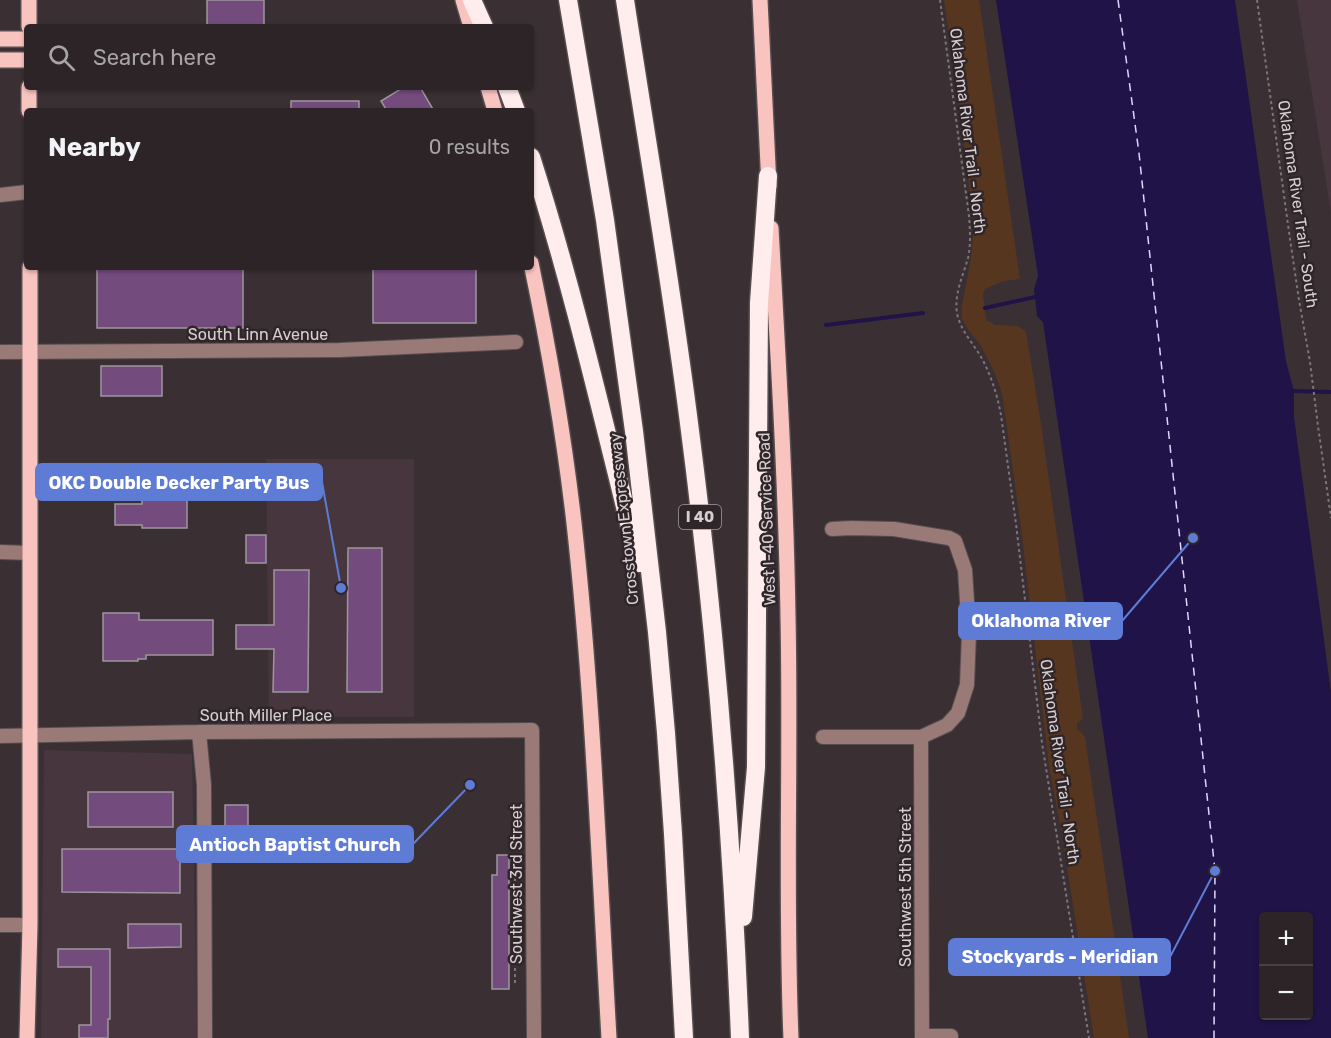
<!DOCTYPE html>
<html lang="en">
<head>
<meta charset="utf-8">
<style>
	body { margin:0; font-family:Rubik,sans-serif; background:#383033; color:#f1f3f6 }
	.controls { position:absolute; right:18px; bottom:18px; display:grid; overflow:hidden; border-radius:6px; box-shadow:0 2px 4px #0004 }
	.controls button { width:54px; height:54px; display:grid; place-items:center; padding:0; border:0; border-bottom:2px solid #484144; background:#2c2427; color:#f1f3f6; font:30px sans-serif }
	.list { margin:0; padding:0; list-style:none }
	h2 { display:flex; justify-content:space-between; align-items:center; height:78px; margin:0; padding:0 24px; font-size:26px }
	h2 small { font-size:20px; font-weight:400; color:#a6a4a7 }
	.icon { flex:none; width:33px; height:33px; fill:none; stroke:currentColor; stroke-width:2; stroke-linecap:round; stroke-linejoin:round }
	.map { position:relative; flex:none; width:1331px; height:1038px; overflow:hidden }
	.search { position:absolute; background:#2c2427; box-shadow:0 2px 4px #0004; left:24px; top:24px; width:510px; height:66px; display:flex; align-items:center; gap:15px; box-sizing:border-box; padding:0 21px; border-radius:6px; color:#a6a4a7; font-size:22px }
	.panel { position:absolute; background:#2c2427; box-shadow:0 2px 4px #0004; left:24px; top:108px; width:510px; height:162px; border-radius:6px }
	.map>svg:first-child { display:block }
	.built { fill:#47363d }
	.green { fill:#57361f }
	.water { fill:#201347; fill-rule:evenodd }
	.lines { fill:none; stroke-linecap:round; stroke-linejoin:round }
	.stream { stroke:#201347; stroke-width:4 }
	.ferry { stroke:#dcd9fd; stroke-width:1.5; stroke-dasharray:8 6; stroke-linecap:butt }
	.building { fill:#744b7d; stroke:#9e969f; stroke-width:1.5 }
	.minor-casing { stroke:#564d50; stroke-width:16 }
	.major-casing { stroke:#564d50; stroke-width:18 }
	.highway-casing { stroke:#564d50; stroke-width:21 }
	.path { stroke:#7e7579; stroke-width:2; stroke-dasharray:3 3; stroke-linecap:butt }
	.minor { stroke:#9a7a77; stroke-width:14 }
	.major { stroke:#f9c3c0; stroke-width:15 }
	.highway { stroke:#feedec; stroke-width:18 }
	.labels { text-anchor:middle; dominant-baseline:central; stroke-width:5; stroke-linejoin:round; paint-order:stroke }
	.shield { fill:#30262a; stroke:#a49ca0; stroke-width:1.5 }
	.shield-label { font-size:15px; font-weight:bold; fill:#d6cfd2 }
	.street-label { font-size:16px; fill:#d6cfd2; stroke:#30262a }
	.leader { fill:none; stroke:#5e7bd6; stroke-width:2 }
	.callout-dot { fill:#5e7bd6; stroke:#30262a; stroke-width:2 }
	.callout { fill:#5e7bd6; stroke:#5e7bd6; stroke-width:2 }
	.callout-label { font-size:18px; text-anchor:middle; font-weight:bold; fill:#fff }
</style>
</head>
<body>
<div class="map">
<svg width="1331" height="1038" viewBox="0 0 1331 1038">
	<rect width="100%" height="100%" fill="#3a3034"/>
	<!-- built -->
	<path class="built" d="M1297 0H1331V212Z
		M266 459H414V717H269Z
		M44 750 192 754 197 1038H41Z"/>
	<!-- green -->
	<path class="green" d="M944 0H979L1020 279 1004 281 985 289 983 295 986 320 995 325 1018 326 1026 332 1041 424 1083 719 1077 723V728L1085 737 1129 1038H1094L1062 834 1049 766 1021 527 1002 393 994 371 980 344 969 331 962 319V306L971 258 974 227 960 112Z"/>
	<!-- water -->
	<path class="water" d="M996 0H1235L1286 361 1294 391V417L1331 692V1038H1148L1043 322 1037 316 1034 289 1038 276ZM1264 916H1308V1016H1264Z"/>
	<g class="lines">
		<!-- stream -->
		<path class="stream" d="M985 308 1035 297
			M826 325 923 313
			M1294 391 1331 392"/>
		<!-- ferry -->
		<path class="ferry" d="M1118 0 1139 153 1215 871 1214 1038"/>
	</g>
	<!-- building -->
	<path class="building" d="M207 0H264V27H207Z
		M404 87H420L434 111H387L381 101Z
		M291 101H359V111H291Z
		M97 267H243V328H97Z
		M373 267H476V323H373Z
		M101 366H162V396H101Z
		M142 500H187V528H142V525H115V504H142Z
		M246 535H266V563H246Z
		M348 548H382V692H347Z
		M274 570H309L308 692H273L274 649H236V625H274Z
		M103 613H139V620H213V655H146V659H138V661H103Z
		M88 792H173V827H88Z
		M225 805H248V834H225Z
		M62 849H180V893L62 892Z
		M497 855H509V989H492V875H497Z
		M128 924H181V947L128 948Z
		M58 949H110V1019H108V1038H79V1025H91V967H58Z"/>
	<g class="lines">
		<!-- minor casing -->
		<g class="minor-casing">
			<path id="minor" d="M0 195 27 192
				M0 352 340 350 516 342
				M0 552 30 553
				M199 732 204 785 205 1038
				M0 736 199 732 532 730 534 1038
				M823 737H921L947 725 958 713 967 685 969 633 965 570 955 541 949 538 894 529 851 528 832 529
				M921 737 922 1038
				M0 925H30
				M922 1036H951"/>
		</g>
		<!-- major casing -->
		<g class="major-casing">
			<path id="major" d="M29 0V27
				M463 0 471 27
				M760 0 769 186
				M0 39H27
				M0 60H27
				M29 87V111
				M488 87 495 111
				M771 228C778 357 786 487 788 617 791 757 785 898 791 1038
				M531 263C549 349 564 435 574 523 593 694 599 866 609 1038
				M27 1038 30 925V267"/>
		</g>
		<!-- highway casing -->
		<g class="highway-casing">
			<path id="highway" d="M472 0 484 27
				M568 0 605 220 634 431 657 632 666 733 673 834 684 1038
				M625 0C647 144 672 287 690 431 716 632 732 835 740 1038
				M507 87 516 111
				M531 157C574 291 605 428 639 563
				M743 917 756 767 759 303 768 176"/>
		</g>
		<!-- path -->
		<path class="path" d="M940 0 969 216C970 230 971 244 968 258 963 276 954 294 957 313 960 330 973 343 981 357 991 375 997 394 1001 415L1016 524 1042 743 1089 1038
			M1257 0 1290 239 1299 300 1310 362 1318 426 1331 518
			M509 860H515V983"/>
		<!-- minor -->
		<use href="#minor" class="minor"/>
		<!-- major -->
		<use href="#major" class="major"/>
		<!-- highway -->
		<use href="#highway" class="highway"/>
	</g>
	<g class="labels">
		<!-- shield labels -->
		<rect class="shield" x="679" y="505" width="42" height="24" rx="4.5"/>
		<g class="shield-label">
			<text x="700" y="517">I 40</text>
		</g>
		<!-- street labels -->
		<g class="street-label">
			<text transform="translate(968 131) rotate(83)">Oklahoma River Trail - North</text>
			<text transform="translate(1298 204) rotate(82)">Oklahoma River Trail - South</text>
			<text x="258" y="334">South Linn Avenue</text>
			<text transform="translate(624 519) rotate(-96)">Crosstown Expressway</text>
			<text transform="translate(767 519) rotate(-92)">West I-40 Service Road</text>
			<text x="266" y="715">South Miller Place</text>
			<text transform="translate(1060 762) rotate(82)">Oklahoma River Trail - North</text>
			<text transform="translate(516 884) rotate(-90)">Southwest 3rd Street</text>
			<text transform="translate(905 887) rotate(-90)">Southwest 5th Street</text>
		</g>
	</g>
	<!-- callouts -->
	<path class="leader" d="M341 588L322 482M1193 538L1122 621M470 785L413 844M1215 871L1170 957"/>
	<g class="callout-dot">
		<circle cx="341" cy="588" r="6"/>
		<circle cx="1193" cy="538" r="6"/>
		<circle cx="470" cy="785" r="6"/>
		<circle cx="1215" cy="871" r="6"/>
	</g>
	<g class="callout">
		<rect x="36" y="464" width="286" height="36" rx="6"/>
		<rect x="959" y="603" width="163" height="36" rx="6"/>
		<rect x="177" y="826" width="236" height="36" rx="6"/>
		<rect x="949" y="939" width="221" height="36" rx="6"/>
	</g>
	<g class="callout-label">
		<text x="179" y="489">OKC Double Decker Party Bus</text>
		<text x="1041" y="627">Oklahoma River</text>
		<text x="295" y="851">Antioch Baptist Church</text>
		<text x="1060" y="963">Stockyards - Meridian</text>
	</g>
</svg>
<div class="controls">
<button>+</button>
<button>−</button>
</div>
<div class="search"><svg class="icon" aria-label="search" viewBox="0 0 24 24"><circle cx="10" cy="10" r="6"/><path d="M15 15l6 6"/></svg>Search here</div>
<section class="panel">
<h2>Nearby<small>0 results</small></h2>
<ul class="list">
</ul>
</section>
</div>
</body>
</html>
